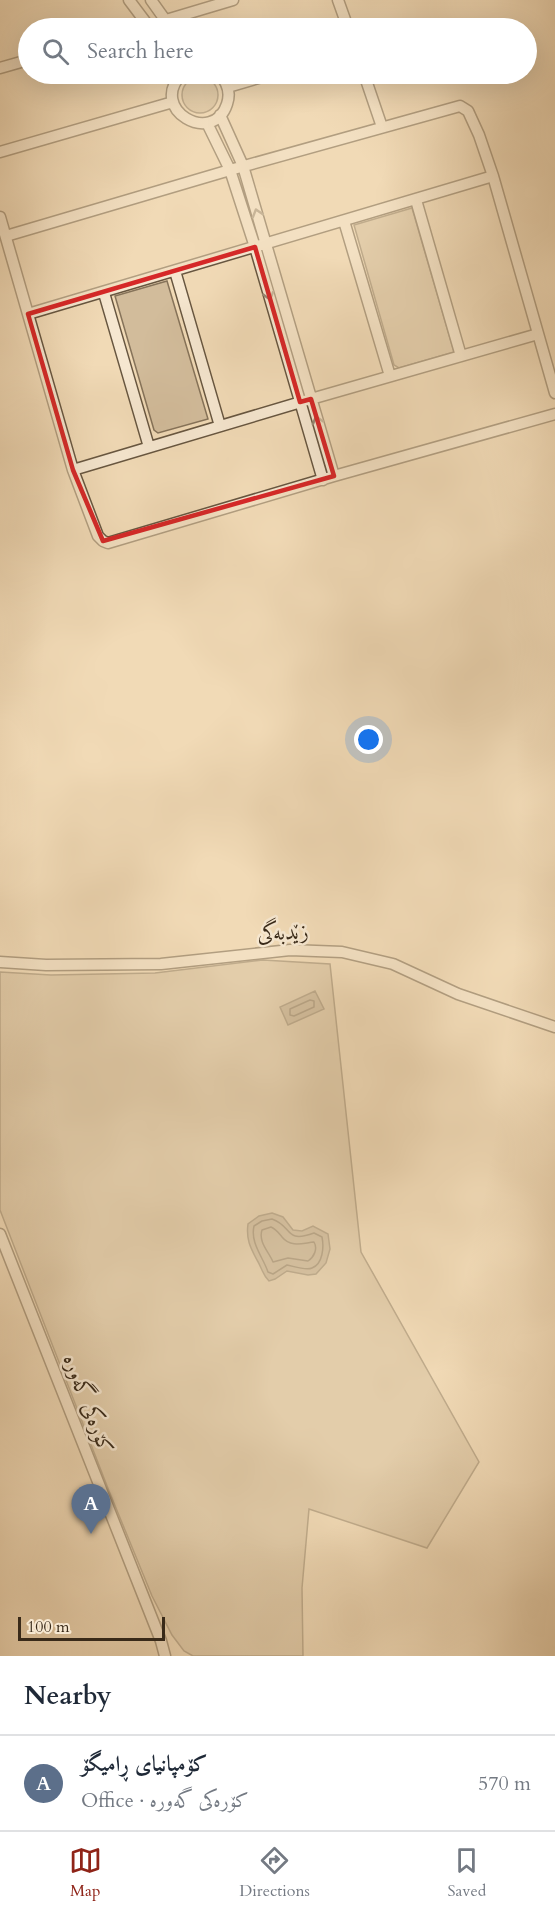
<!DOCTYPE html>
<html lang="en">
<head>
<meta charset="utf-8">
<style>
	body { margin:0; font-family:Cardo,Amiri,serif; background:#f6f6f7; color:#1f2937 }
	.scale { position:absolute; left:18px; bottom:15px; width:147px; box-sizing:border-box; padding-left:6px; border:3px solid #392a19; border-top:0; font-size:16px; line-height:21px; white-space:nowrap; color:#392a19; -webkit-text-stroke:4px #f6e7d0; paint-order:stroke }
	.you { position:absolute; left:369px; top:740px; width:21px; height:21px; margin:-15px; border:4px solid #fff; border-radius:50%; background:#1a73e8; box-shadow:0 0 0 9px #1a73e833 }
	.badge { display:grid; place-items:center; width:39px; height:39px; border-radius:50%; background:#8f2418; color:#fff; font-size:20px; font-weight:700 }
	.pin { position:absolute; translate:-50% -50px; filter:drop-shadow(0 2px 3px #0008) }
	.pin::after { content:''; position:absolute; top:32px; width:21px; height:18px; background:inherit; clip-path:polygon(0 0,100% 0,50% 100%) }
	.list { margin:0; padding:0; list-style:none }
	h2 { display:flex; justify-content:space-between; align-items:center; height:78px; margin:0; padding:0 24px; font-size:26px }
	h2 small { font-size:20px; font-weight:400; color:#747a83 }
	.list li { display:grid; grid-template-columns:39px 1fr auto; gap:18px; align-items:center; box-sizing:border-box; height:96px; padding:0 24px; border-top:2px solid #e0e1e3 }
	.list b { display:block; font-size:22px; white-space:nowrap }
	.list p { margin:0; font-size:20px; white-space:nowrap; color:#747a83 }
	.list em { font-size:20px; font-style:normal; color:#747a83 }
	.icon { flex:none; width:33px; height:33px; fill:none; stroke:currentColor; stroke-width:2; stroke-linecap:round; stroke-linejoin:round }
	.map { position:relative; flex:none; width:555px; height:1656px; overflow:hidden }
	.search { position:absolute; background:#fff; box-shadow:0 6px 24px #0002; left:18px; right:18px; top:18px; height:66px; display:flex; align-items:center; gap:15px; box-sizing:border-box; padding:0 21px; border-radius:33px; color:#747a83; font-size:22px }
	.sheet { height:174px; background:#fff }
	nav { display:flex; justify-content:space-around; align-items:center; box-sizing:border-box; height:84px; border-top:2px solid #e0e1e3; background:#fff; font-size:16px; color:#747a83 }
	nav a { display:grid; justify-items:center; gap:3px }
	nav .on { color:#8f2418 }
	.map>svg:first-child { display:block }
	.green { fill:#d2bc9b; stroke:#86735a; stroke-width:1.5 }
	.water { fill:#b29e81; stroke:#827057; stroke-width:1.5 }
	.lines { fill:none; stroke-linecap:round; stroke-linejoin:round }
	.shore { stroke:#76644d; stroke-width:1.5 }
	.minor-casing { stroke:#675640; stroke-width:13 }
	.minor { stroke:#f6e7d0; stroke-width:10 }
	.oneway { stroke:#988874 }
	.marked { fill:none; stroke:#d62828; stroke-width:4.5; stroke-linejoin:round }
	.labels { text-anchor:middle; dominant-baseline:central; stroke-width:5; stroke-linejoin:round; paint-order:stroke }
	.street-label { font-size:21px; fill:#392a19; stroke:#f6e7d0 }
</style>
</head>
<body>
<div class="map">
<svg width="555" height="1656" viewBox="0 0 555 1656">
	<rect width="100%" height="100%" fill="#f1dab6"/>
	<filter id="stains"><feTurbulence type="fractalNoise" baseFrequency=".00333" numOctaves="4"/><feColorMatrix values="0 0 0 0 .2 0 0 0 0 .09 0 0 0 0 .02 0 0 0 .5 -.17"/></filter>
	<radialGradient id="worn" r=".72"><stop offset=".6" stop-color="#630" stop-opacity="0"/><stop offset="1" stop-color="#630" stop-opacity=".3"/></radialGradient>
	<!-- green -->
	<path class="green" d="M182 95a18 18 0 1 1 36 0a18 18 0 1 1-36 0Z
		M412 208 454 352 399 368 394 365 354 225Z
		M167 281 208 419 158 433 154 430 115 296Z
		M263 960 330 964 361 1252 479 1462 427 1548 309 1509 302 1588 303 1656H193L184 1651 172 1635 152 1596 109 1491 0 1210V972L51 975 155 973Z"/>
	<!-- water -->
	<path class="water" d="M315 991 324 1009 288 1025 280 1007Z
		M272 1213 283 1217 293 1230 302 1231 313 1226 328 1234 330 1249 326 1263 316 1274 308 1275 287 1271 275 1279 269 1281C262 1274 262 1268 257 1260 250 1247 246 1239 248 1224L259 1216Z"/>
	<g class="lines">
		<!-- shore -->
		<path class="shore" d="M310 1000 314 1001V1007L294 1016 290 1015V1009Z
			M272 1219C293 1226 284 1244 314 1233L322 1237C324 1247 323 1264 312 1268 306 1271 293 1266 287 1265L273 1274 268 1272C263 1257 250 1243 254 1226L262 1221Z
			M271 1227C276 1229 278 1232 282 1237 291 1248 303 1243 314 1242 318 1249 314 1257 308 1261L288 1258 273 1262C269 1252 258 1242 262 1230Z"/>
		<!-- minor casing -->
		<g class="minor-casing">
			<path id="minor" d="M129 0 150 28
				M151 0 171 28
				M338 0 348 28
				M166 20 233 0
				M134 28 148 25
				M0 68 28 60
				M182 74C147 109 213 147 227 104 231 92 227 82 219 74
				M364 74 382 127
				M228 87 272 74
				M220 115 243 166 334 476
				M207 123 230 170 255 247 323 480
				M0 152 173 102
				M416 200 461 356
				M0 217 73 470 98 536 103 541 108 543 334 476 555 414
				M344 221 390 376
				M6 236 230 170 460 106 468 111 479 135 493 176 555 393
				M175 271 220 426
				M104 293 149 447
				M28 314 493 176
				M73 470 311 399 538 334
				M0 962 46 965 161 964 290 950 342 952 393 964 458 994 555 1027
				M0 1234 161 1641 165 1656"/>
		</g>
		<!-- minor -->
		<use href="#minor" class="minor"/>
	</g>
	<!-- one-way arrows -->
	<defs><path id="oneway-chevron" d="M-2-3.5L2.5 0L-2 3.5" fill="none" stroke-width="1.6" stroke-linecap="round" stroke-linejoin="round" transform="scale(1.5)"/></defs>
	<g class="oneway">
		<use href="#oneway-chevron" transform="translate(257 213) rotate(-107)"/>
		<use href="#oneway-chevron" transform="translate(269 296) rotate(74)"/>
		<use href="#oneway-chevron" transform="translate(317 420) rotate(-107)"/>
	</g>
	<!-- marked area -->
	<path d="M0 0H555V1656H0ZM255 247 300 402 311 399 334 476 103 541 73 470 28 314Z" fill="#f1dab6" fill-opacity=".55" fill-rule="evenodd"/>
	<path class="marked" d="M255 247 300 402 311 399 334 476 103 541 73 470 28 314Z"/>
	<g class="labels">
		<!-- street labels -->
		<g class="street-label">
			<text transform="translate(283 933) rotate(-3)">زێدبەگی</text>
			<text transform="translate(88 1404) rotate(69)">کۆرەکی گەورە</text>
		</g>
	</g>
	<rect width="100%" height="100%" filter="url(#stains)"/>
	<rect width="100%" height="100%" fill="url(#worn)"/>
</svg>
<div class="scale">100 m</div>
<div class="you"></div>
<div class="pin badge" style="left:91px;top:1534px;background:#5c6f8a">A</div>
<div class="search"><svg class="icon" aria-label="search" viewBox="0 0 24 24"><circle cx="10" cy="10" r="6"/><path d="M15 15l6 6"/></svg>Search here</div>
</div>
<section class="sheet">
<h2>Nearby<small></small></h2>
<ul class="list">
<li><span class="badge" style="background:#5c6f8a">A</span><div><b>کۆمپانیای ڕامیگۆ</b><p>Office · کۆرەکی گەورە</p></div><em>570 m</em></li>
</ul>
</section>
<nav>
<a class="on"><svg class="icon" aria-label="map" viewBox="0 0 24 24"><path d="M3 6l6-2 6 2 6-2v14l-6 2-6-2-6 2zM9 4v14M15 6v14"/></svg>Map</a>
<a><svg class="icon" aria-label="directions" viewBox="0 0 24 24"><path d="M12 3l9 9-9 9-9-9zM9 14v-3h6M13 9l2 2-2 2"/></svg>Directions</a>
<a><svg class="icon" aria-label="saved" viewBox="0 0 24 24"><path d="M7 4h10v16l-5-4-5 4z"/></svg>Saved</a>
</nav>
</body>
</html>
